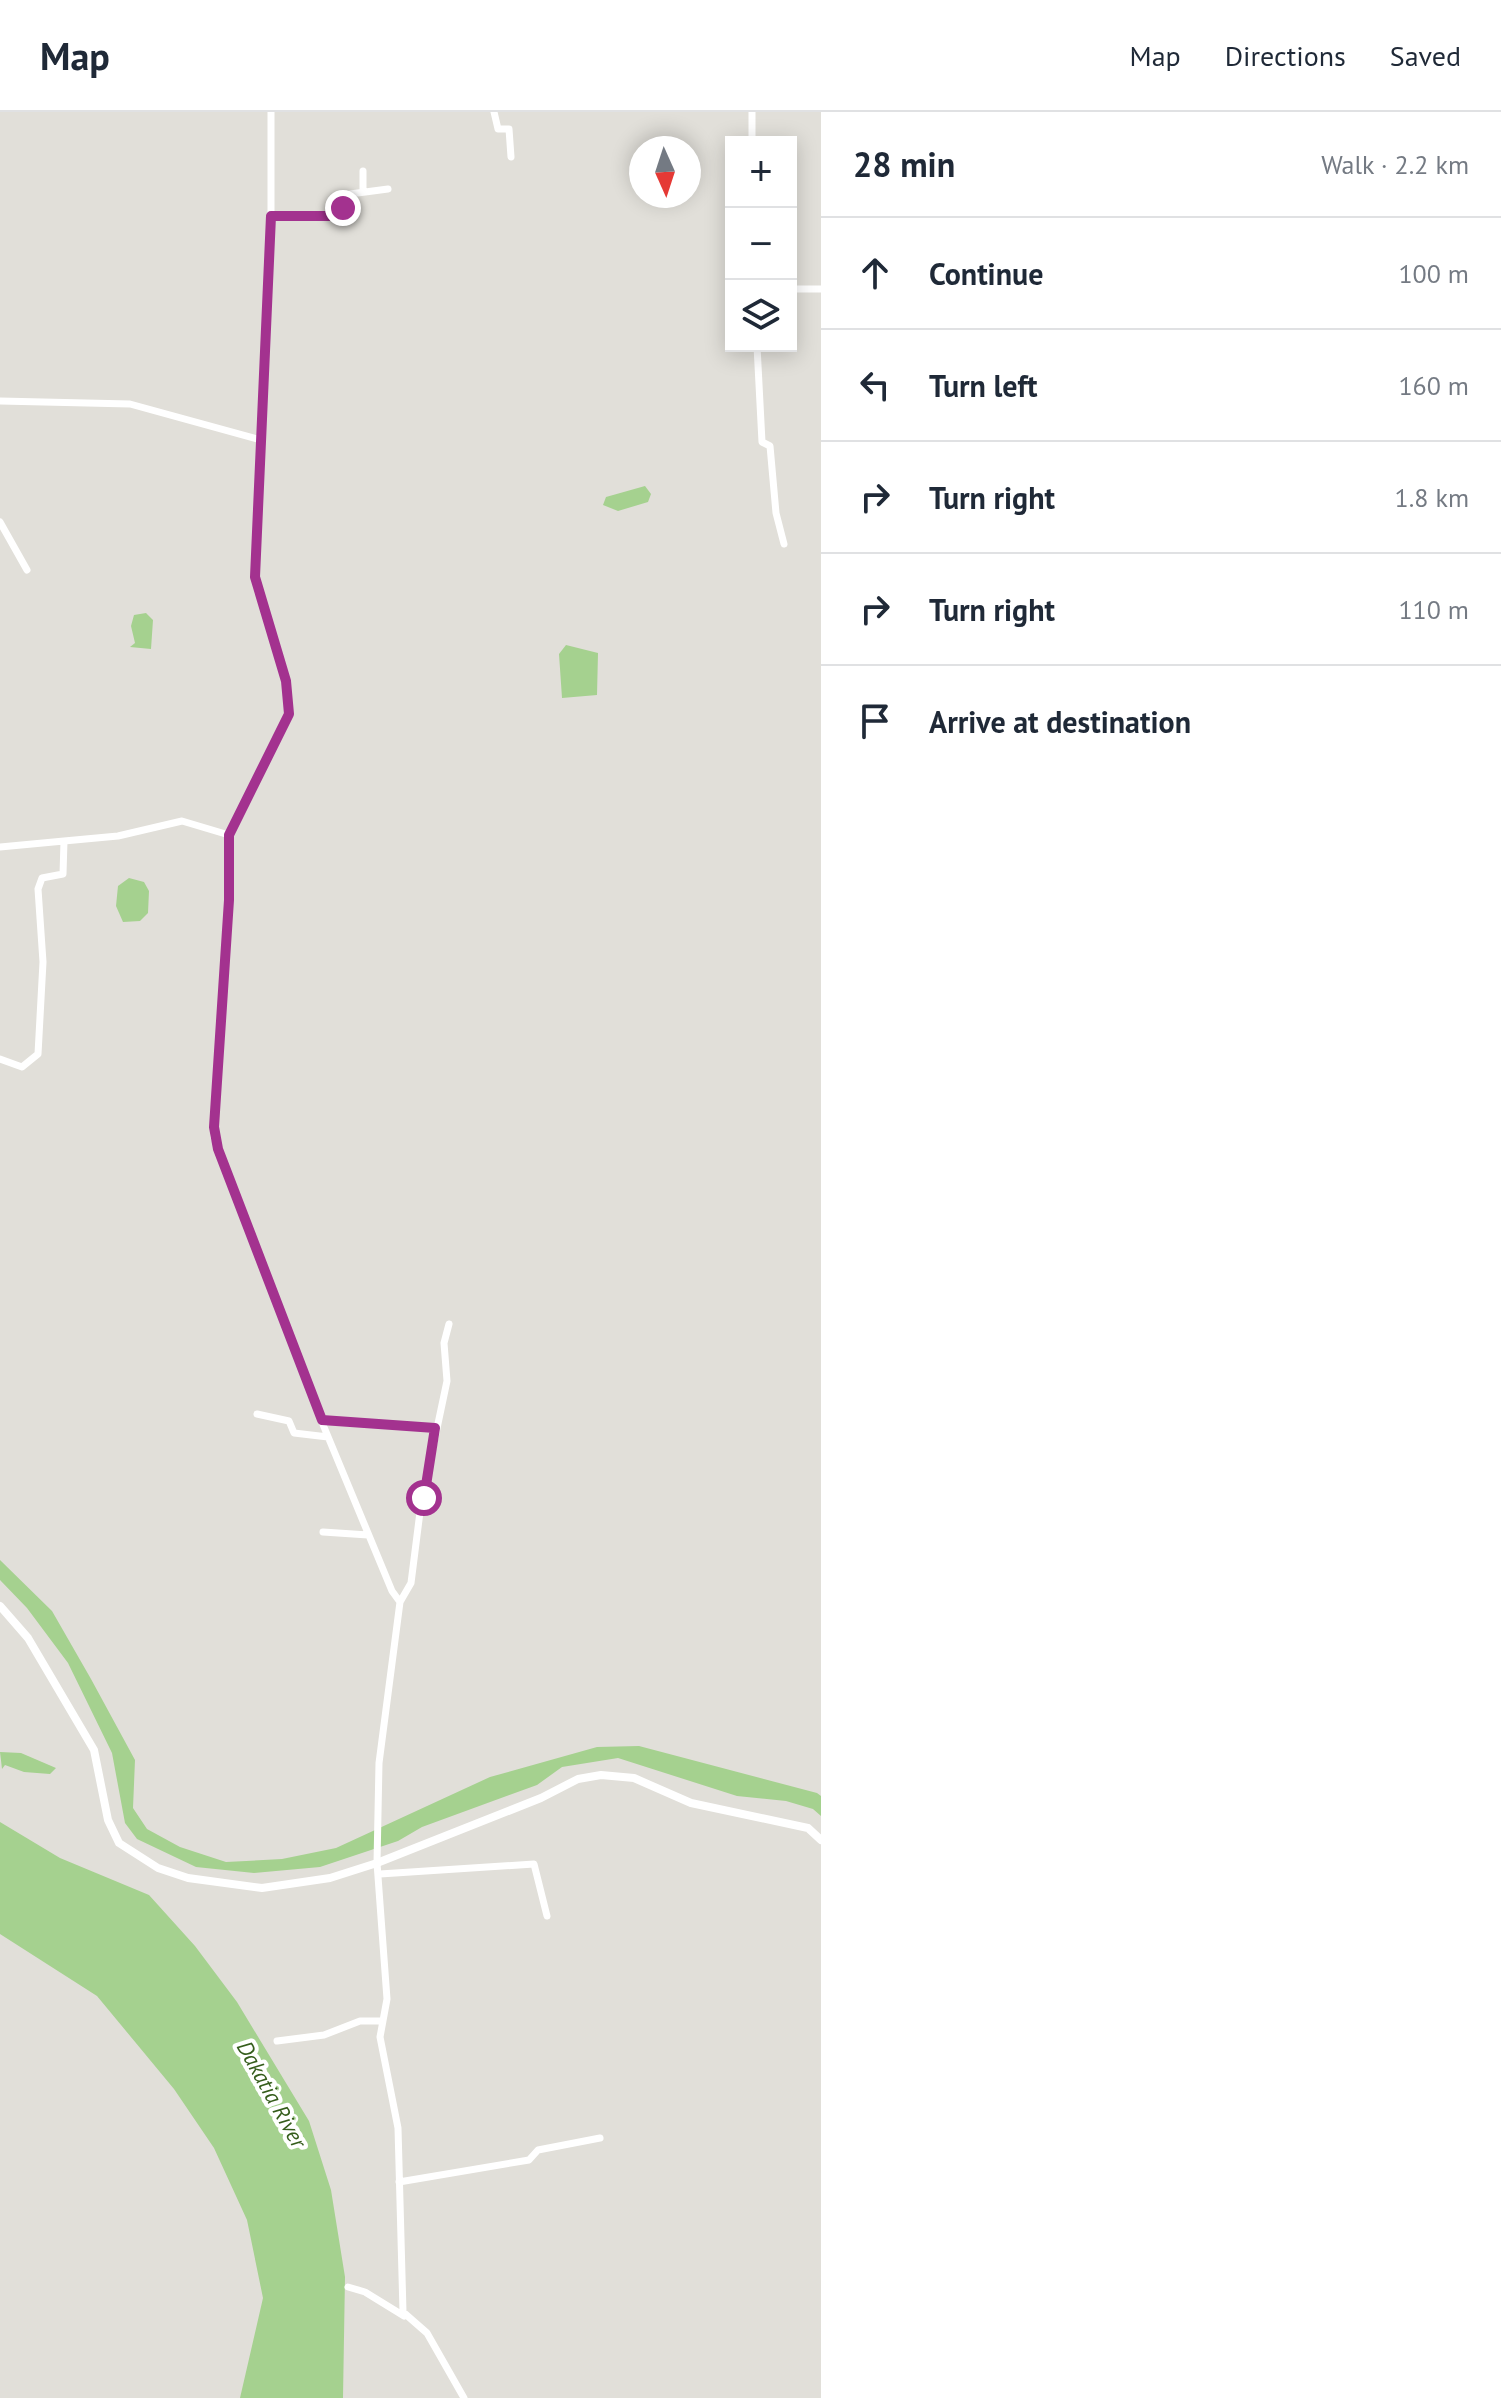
<!DOCTYPE html>
<html lang="en">
<head>
<meta charset="utf-8">
<style>
	body { margin:0; font-family:"PT Sans",sans-serif; background:#f6f6f7; color:#1f2937 }
	.controls { position:absolute; right:24px; top:24px; display:grid; overflow:hidden; border-radius:0px; box-shadow:0 4px 20px #0003 }
	.controls button { width:72px; height:72px; display:grid; place-items:center; padding:0; border:0; border-bottom:2px solid #e0e1e3; background:#fff; color:#1f2937; font:40px sans-serif }
	.compass { position:absolute; left:629px; top:24px; width:72px; height:72px; border-radius:50%; background:#fff; box-shadow:0 4px 20px #0003; rotate:177deg }
	.stop { position:absolute; width:24px; height:24px; margin:-18px; border:6px solid #a3328f; border-radius:50%; background:#fff }
	.stop.end { background:#a3328f; border-color:#fff; box-shadow:0 2px 8px #0008 }
	.list { margin:0; padding:0; list-style:none }
	h2 { display:flex; justify-content:space-between; align-items:center; height:104px; margin:0; padding:0 32px; font-size:34px }
	h2 small { font-size:26px; font-weight:400; color:#747a83 }
	.list li { display:grid; grid-template-columns:52px 1fr auto; gap:24px; align-items:center; box-sizing:border-box; height:112px; padding:0 32px; border-top:2px solid #e0e1e3 }
	.list b { display:block; font-size:30px; white-space:nowrap }
	.list em { font-size:26px; font-style:normal; color:#747a83 }
	.icon { flex:none; width:44px; height:44px; fill:none; stroke:currentColor; stroke-width:2; stroke-linecap:round; stroke-linejoin:round }
	.map { position:relative; flex:none; width:821px; height:2286px; overflow:hidden }
	header { display:flex; align-items:center; gap:48px; box-sizing:border-box; height:112px; padding:0 40px; background:#fff; border-bottom:2px solid #e0e1e3 }
	header strong { font-size:38px }
	nav { display:flex; gap:44px; margin-inline-start:auto; font-size:28px }
	main { display:flex }
	aside { flex:1; background:#fff }
	.map>svg:first-child { display:block }
	.water { fill:#a5d18f }
	.lines { fill:none; stroke-linecap:round; stroke-linejoin:round }
	.minor { stroke:#fff; stroke-width:7 }
	.major { stroke:#fff; stroke-width:8 }
	.route { stroke:#a3328f; stroke-width:10 }
	.labels { text-anchor:middle; dominant-baseline:central; stroke-width:8; stroke-linejoin:round; paint-order:stroke }
	.water-label { font-size:22px; font-style:italic; fill:#355d1c; stroke:#fff }
</style>
</head>
<body>
<header>
<strong>Map</strong>
<nav><a>Map</a><a>Directions</a><a>Saved</a></nav>
</header>
<main>
<div class="map">
<svg width="821" height="2286" viewBox="0 0 821 2286">
	<rect width="100%" height="100%" fill="#e1dfd9"/>
	<!-- water -->
	<path class="water" d="M645 374 651 382 648 390 618 399 603 393 606 385Z
		M146 501 153 508 151 537 130 535 135 531 131 514 134 503Z
		M566 533 598 541 597 583 562 586 559 542Z
		M129 766 144 770 149 779 148 801 140 809 123 810 116 794 118 774Z
		M0 1448 52 1499 91 1567 135 1648 133 1696 147 1717 180 1735 226 1750 282 1747 336 1736 490 1665 597 1635 639 1634 817 1681 821 1684V1704L813 1697 786 1689 737 1684 618 1646 562 1655 537 1673 422 1715 398 1729 320 1755 254 1761 196 1755 137 1727 125 1711 112 1641 68 1551 27 1496 0 1468Z
		M0 1640 21 1641 56 1656 50 1662 24 1660 5 1653 2 1657Z
		M0 1710 60 1746 149 1783 195 1834 237 1890 309 2009 331 2078 345 2165 343 2286H240L263 2186 247 2108 214 2036 174 1977 97 1884 0 1822Z"/>
	<g class="lines">
		<!-- minor -->
		<path class="minor" d="M271 0V104L255 465 286 569 289 602 229 723V788L214 1025 324 1315 392 1479 400 1490
			M494 0 498 17H509L511 45
			M752 0V30
			M363 59V78
			M271 104 338 103 350 82 388 77
			M791 177H821
			M757 234 762 330 770 334 776 401 784 432
			M0 289 130 292 261 328
			M0 410 27 458
			M64 729 118 724 182 709 229 723
			M0 735 64 729 63 762 42 766 38 777 43 850 38 942 22 955 0 947
			M449 1212 444 1231 447 1269 421 1392 411 1471 400 1490 379 1651 377 1751 387 1887 380 1925 398 2016 403 2200 427 2221 464 2286
			M257 1302 289 1309 294 1321 328 1325
			M322 1308 435 1316
			M323 1420 368 1423
			M380 1762 534 1752 547 1804
			M277 1929 324 1923 360 1909H381
			M399 2070 529 2048 538 2038 600 2026
			M348 2175 365 2180 404 2204"/>
		<!-- major -->
		<path class="major" d="M0 1494 28 1526 94 1638 108 1708 119 1731 158 1756 188 1766 262 1776 330 1766 377 1751 541 1686 578 1667 601 1663 634 1666 691 1691 808 1716 821 1728"/>
	</g>
	<g class="lines">
		<!-- route -->
		<path class="route" d="M343 96 338 103 329 104H271L255 465 286 569 289 602 229 723V788L214 1015 218 1037 322 1308 435 1316 424 1386"/>
	</g>
	<g class="labels">
		<!-- water labels -->
		<g class="water-label">
			<text transform="translate(272 1982) rotate(61)">Dakatia River</text>
		</g>
	</g>
</svg>
<div class="controls">
<button>+</button>
<button>−</button>
<button><svg class="icon" aria-label="layers" viewBox="0 0 24 24"><path d="M12 4l9 5-9 5-9-5zM3 14l9 5 9-5"/></svg></button>
</div>
<svg class="compass" viewBox="-18 -18 36 36"><path d="M0-13l5 13h-10z" fill="#e53935"/><path d="M0 13l5-13h-10z" fill="#747a83"/></svg>
<div class="stop" style="left:424px;top:1386px"></div>
<div class="stop end" style="left:343px;top:96px"></div>
</div>
<aside>
<h2>28 min<small>Walk · 2.2 km</small></h2>
<ul class="list">
<li><svg class="icon" aria-label="ahead" viewBox="0 0 24 24"><path d="M12 20V5M6 11l6-6 6 6"/></svg><div><b>Continue</b></div><em>100 m</em></li>
<li><svg class="icon" aria-label="left" viewBox="0 0 24 24"><path d="M17 20v-9H6M10 6l-5 5 5 5"/></svg><div><b>Turn left</b></div><em>160 m</em></li>
<li><svg class="icon" aria-label="right" viewBox="0 0 24 24"><path d="M7 20v-9h11M14 6l5 5-5 5"/></svg><div><b>Turn right</b></div><em>1.8 km</em></li>
<li><svg class="icon" aria-label="right" viewBox="0 0 24 24"><path d="M7 20v-9h11M14 6l5 5-5 5"/></svg><div><b>Turn right</b></div><em>110 m</em></li>
<li><svg class="icon" aria-label="arrive" viewBox="0 0 24 24"><path d="M6 21V4h12l-3 4 3 4H6"/></svg><div><b>Arrive at destination</b></div></li>
</ul>
</aside>
</main>
</body>
</html>
